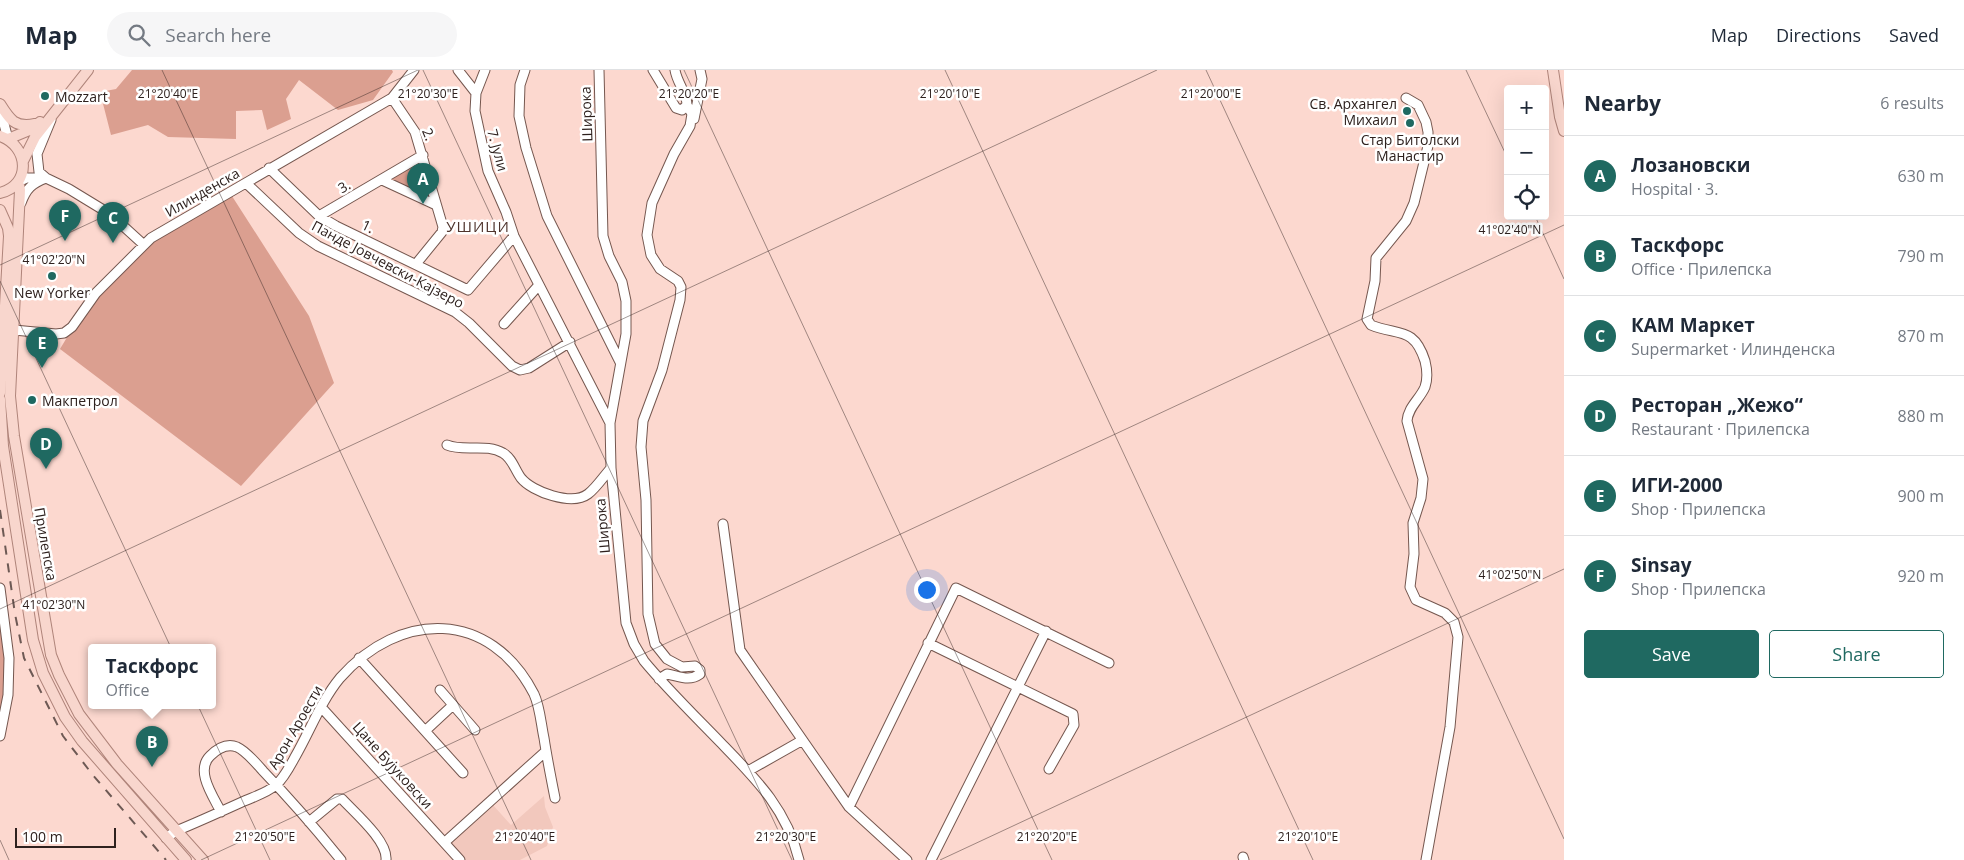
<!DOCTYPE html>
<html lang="en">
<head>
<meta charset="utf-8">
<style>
	body { margin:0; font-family:"Open Sans",sans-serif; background:#f6f6f7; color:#1f2937 }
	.controls { position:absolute; right:15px; top:15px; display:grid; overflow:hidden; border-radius:5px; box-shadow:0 5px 20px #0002 }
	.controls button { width:45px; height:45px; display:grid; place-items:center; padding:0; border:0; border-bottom:1px solid #e0e1e3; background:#fff; color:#1f2937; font:25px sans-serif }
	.scale { position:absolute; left:15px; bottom:12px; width:101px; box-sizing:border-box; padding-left:5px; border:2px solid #2e211e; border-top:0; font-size:14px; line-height:18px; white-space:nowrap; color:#2e211e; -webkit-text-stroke:4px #fff; paint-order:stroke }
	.you { position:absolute; left:926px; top:519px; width:18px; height:18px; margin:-12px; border:4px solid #fff; border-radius:50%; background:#1a73e8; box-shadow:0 0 0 8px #1a73e833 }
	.badge { display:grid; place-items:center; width:32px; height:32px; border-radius:50%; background:#1f6961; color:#fff; font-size:16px; font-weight:700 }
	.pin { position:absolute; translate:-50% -41px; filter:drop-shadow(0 1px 2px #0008) }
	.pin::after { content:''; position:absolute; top:26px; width:18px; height:15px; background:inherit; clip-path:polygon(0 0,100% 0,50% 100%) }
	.popup { position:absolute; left:88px; top:574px; width:128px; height:65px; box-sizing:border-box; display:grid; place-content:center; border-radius:5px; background:#fff; filter:drop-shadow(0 1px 4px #0005); font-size:16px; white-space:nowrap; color:#747a83 }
	.popup b { font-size:19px; color:#1f2937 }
	.popup::after { content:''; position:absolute; left:50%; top:100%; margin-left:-10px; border:10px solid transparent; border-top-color:#fff }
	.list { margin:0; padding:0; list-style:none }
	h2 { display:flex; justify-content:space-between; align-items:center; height:65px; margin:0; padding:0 20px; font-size:21px }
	h2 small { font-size:16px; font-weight:400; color:#747a83 }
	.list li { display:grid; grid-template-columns:32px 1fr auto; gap:15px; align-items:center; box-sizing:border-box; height:80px; padding:0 20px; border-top:1px solid #e0e1e3 }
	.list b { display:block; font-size:19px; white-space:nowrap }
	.list p { margin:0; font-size:16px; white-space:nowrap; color:#747a83 }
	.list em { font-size:16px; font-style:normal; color:#747a83 }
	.actions { display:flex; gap:10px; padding:15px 20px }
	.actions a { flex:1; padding:11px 0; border:1px solid #1f6961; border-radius:5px; text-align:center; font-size:18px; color:#1f6961 }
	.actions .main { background:#1f6961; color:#fff }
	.icon { flex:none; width:28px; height:28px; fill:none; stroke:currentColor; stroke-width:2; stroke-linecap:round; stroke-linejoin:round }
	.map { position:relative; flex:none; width:1564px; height:790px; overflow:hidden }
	header { display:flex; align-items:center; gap:30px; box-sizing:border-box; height:70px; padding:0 25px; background:#fff; border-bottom:1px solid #e0e1e3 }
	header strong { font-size:24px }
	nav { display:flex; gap:28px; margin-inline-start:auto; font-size:18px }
	.search { width:350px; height:45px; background:#f6f6f7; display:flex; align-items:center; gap:12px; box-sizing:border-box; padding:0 18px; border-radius:28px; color:#747a83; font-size:19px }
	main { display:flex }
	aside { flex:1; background:#fff }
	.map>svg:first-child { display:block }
	.built { fill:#f2c8bd }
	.green { fill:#db9f90 }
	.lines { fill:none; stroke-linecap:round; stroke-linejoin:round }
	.minor-casing { stroke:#75574f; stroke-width:11 }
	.major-casing { stroke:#af847a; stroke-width:12 }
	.minor { stroke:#fff; stroke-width:9 }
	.major { stroke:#f8d6cd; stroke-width:10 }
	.rail { stroke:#6d5954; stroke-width:2; stroke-dasharray:9 9; stroke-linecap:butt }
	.ticks { fill:none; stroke:#2e211e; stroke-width:1; stroke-opacity:0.45 }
	.poi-dot { fill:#1f6961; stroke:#fff; stroke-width:2 }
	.labels { text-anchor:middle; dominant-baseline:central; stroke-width:5; stroke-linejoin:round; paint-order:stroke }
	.poi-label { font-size:14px; fill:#2e211e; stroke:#fff; text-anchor:start }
	.street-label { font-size:14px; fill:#2e211e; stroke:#fff }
	.neighbourhood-label { font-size:15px; letter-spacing:1px; fill:#4f342d; stroke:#fff }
	.ticks-label { font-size:12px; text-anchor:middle; fill:#2e211e; stroke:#fff; stroke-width:5; stroke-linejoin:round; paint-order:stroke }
</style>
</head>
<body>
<header>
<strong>Map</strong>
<div class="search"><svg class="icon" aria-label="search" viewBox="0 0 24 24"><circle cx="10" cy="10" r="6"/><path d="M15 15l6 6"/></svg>Search here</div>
<nav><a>Map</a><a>Directions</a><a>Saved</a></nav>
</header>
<main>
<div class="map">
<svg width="1564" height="790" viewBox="0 0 1564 790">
	<rect width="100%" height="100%" fill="#fcd8cf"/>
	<!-- built -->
	<path class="built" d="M544 726 545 737 553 757 547 776 520 790H463L450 775V771L493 735 511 755Z"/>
	<!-- green -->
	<path class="green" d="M132 0H392L393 2 373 30 338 40 299 10 286 29 291 49 267 60 262 40 236 41V69L168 67 148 55 111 65 100 22 116 19Z
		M423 85 436 135 382 110Z
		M230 123 309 246 334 313 241 416 60 279 87 234 151 168Z
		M0 518 9 588 0 666Z"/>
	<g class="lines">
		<!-- minor casing -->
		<g class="minor-casing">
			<path id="minor" d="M458 0 476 23
				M485 0 476 23 475 41 488 101 506 142 514 166 610 353
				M525 0 520 15 519 46 526 78 547 146 620 292
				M599 0 603 166 609 186 622 212 626 231V264L610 353 611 398 626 553 634 574 644 591C668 620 696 647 722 674 757 710 787 740 799 790
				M653 0 676 38 682 40 687 35C687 23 677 13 675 0
				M392 28 415 62 443 157 442 162 416 194
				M1406 28 1418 35 1426 52 1428 62V76L1414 133 1406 151 1376 188 1375 211 1367 249 1371 255C1398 266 1414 256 1425 291 1427 299 1428 308 1425 317 1420 329 1408 337 1407 351L1423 409 1421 428 1413 453 1414 484 1410 517 1416 530 1445 543 1454 552 1458 567 1450 657 1426 790
				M0 39 8 69
				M694 49 702 9 700 0
				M51 50 37 84 39 102 46 108 69 119 110 144 144 175
				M269 98 319 146 336 156 468 220 514 166
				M382 110 436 135
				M18 112 27 108H43
				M246 113 299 163 318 176 455 242 469 253 512 296 520 300 529 298 570 272
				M21 133C26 119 32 113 46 108
				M319 146 423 85
				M504 254 539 215
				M14 260 56 264 64 263 72 257 96 223 151 168 392 28 414 0
				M447 375C464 382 487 373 503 383 512 388 515 400 521 408 532 422 572 436 588 424 596 418 604 406 611 398
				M723 454 740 580 849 737 907 790
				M0 518 9 588 8 625 0 666
				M928 573 1073 644 1074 655 1049 699
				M359 588 463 703
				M659 609 667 604C679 606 689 612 700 604V600L695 596 682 597 667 589 655 574 648 544 646 430 641 377 643 351 662 300 680 230 681 217 678 211 660 199 651 185 647 165 652 133 674 84 690 56 692 44 687 35
				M440 620 475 660
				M321 637 460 790
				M425 661 453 635
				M748 701 801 671
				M849 737 956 518 1109 593
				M221 742C213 726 195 701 210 686 217 679 227 673 237 677 246 681 256 693 263 701 290 729 316 759 341 790
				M309 752 337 729H342C355 743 388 771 386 790
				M166 768 176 761C198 752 220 742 242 732 253 727 267 723 276 715 284 708 290 696 295 687 310 661 321 631 340 608 400 540 490 539 534 624 540 637 541 654 544 668 547 688 551 708 555 728
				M445 772 546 681
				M1243 787 1244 790
				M931 790 1046 561"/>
		</g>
		<!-- major casing -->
		<g class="major-casing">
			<path id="major" d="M1553 0 1560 47 1564 61
				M0 34C10 50 15 58 35 54
				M0 66C29 76 32 115 0 123
				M8 69 32 59 40 52
				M23 91 35 67 88 0
				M18 112 20 120 10 326 14 366 51 585 59 605 79 644 117 694 203 790
				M0 140 8 158 9 166 0 323
				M0 329 3 376 33 570 43 603 65 647 82 671 186 790"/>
		</g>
		<!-- minor -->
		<use href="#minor" class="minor"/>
		<!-- major -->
		<use href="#major" class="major"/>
		<!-- rail -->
		<path class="rail" d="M0 440 15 544 24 588 63 666 92 704 166 790"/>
	</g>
	<!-- ticks -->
	<path class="ticks" d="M162 0 531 790M423 0 792 790M684 0 1052 790M945 0 1313 790M1206 0 1564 769M1466 0 1508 89M1535 146 1564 209M0 195 418 0M0 211 270 790M0 539 1157 0M0 770 9 790M201 790 1564 155M940 790 1564 499"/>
	<!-- markers -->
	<g class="poi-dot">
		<circle cx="45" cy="26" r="5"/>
		<circle cx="1407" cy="41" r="5"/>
		<circle cx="1410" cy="53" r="5"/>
		<circle cx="52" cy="206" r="5"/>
		<circle cx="32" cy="330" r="5"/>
	</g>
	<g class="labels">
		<!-- poi labels -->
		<g class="poi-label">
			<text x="55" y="26">Mozzart</text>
			<text x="1397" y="33" text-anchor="end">Св. Архангел<tspan x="1397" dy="16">Михаил</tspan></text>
			<text x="1410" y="69" text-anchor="middle">Стар Битолски<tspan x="1410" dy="16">Манастир</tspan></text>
			<text x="52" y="222" text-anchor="middle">New Yorker</text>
			<text x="42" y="330">Макпетрол</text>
		</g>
		<!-- street labels -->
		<g class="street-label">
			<text transform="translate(586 44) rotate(-92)">Широка</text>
			<text transform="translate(429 64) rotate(67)">2.</text>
			<text transform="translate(498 80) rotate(75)">7. Јули</text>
			<text transform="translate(344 116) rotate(-30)">3.</text>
			<text transform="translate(202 122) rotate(-30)">Илинденска</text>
			<text transform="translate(368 156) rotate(25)">1.</text>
			<text transform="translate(388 194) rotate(28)">Панде Јовчевски-Кајзеро</text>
			<text transform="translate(602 456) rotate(-95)">Широка</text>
			<text transform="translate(46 474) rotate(80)">Прилепска</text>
			<text transform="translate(295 657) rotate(-60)">Арон Ароести</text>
			<text transform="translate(393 695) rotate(48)">Цане Бујуковски</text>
		</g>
		<!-- neighbourhood labels -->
		<g class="neighbourhood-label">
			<text x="478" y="156">УШИЦИ</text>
		</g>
	</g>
	<g class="ticks-label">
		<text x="168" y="28">21°20'40"E</text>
		<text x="428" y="28">21°20'30"E</text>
		<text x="689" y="28">21°20'20"E</text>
		<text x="950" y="28">21°20'10"E</text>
		<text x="1211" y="28">21°20'00"E</text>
		<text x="1510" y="164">41°02'40"N</text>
		<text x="54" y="194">41°02'20"N</text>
		<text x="1510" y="509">41°02'50"N</text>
		<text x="54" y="539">41°02'30"N</text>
		<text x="265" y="771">21°20'50"E</text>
		<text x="525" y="771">21°20'40"E</text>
		<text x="786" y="771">21°20'30"E</text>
		<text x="1047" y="771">21°20'20"E</text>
		<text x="1308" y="771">21°20'10"E</text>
	</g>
</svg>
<div class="controls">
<button>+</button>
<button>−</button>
<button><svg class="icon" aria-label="locate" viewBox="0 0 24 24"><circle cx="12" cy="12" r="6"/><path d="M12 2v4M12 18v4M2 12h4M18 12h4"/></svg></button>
</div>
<div class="scale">100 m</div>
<div class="you"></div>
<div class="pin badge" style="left:423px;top:134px">A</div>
<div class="pin badge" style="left:152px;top:697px">B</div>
<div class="popup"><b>Таскфорс</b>Office</div>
<div class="pin badge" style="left:113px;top:173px">C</div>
<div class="pin badge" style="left:46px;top:399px">D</div>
<div class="pin badge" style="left:42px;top:298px">E</div>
<div class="pin badge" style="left:65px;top:171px">F</div>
</div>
<aside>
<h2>Nearby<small>6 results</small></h2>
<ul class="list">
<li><span class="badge">A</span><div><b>Лозановски</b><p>Hospital · 3.</p></div><em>630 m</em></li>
<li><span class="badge">B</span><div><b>Таскфорс</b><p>Office · Прилепска</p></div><em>790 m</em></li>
<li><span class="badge">C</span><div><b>КАМ Маркет</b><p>Supermarket · Илинденска</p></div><em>870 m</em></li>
<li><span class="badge">D</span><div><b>Ресторан „Жежо“</b><p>Restaurant · Прилепска</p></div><em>880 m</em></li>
<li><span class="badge">E</span><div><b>ИГИ-2000</b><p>Shop · Прилепска</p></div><em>900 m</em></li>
<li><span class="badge">F</span><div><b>Sinsay</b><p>Shop · Прилепска</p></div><em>920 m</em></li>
</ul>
<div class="actions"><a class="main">Save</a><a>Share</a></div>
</aside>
</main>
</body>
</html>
